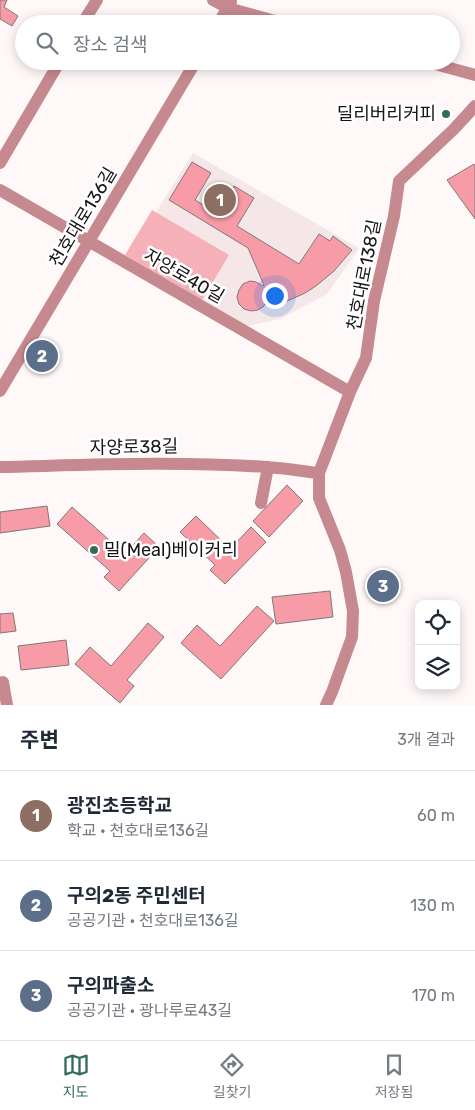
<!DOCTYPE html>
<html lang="ko">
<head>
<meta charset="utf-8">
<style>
	body { margin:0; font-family:Rubik,"Noto Sans KR",sans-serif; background:#f6f6f7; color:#1f2937 }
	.controls { position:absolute; right:15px; bottom:15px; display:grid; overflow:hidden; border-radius:10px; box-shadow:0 2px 12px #0003 }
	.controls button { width:45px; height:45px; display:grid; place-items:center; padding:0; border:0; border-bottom:1px solid #e0e1e3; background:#fff; color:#1f2937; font:25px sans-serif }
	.you { position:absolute; left:274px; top:295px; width:18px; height:18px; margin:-12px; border:4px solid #fff; border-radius:50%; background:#1a73e8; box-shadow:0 0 0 8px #1a73e833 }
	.badge { display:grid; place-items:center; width:32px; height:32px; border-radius:50%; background:#316d57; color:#fff; font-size:16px; font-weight:700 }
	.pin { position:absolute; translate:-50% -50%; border:2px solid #fff; box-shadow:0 1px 5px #0006 }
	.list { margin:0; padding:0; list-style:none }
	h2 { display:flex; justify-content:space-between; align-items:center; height:65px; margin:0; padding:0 20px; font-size:21px }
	h2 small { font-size:16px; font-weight:400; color:#747a83 }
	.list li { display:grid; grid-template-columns:32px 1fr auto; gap:15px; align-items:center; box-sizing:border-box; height:90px; padding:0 20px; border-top:1px solid #e0e1e3 }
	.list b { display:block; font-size:19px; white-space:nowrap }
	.list p { margin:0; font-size:16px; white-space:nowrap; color:#747a83 }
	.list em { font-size:16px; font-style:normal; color:#747a83 }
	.icon { flex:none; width:28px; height:28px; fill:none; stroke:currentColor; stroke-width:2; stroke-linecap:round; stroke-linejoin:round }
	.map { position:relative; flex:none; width:475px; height:705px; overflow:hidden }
	.search { position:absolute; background:#fff; box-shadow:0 2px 12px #0003; left:15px; right:15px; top:15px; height:55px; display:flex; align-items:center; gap:12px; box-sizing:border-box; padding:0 18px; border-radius:28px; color:#747a83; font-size:19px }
	.sheet { height:335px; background:#fff }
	nav { display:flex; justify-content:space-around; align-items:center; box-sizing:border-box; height:70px; border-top:1px solid #e0e1e3; background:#fff; font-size:14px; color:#747a83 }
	nav a { display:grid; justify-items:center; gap:2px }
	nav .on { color:#316d57 }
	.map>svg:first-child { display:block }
	.built { fill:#f5e6e7 }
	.green { fill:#f6b0b8 }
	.building { fill:#f79ba7; stroke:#807878 }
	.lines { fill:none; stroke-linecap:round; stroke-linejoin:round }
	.minor { stroke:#c78990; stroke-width:12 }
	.poi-dot { fill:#316d57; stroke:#fff; stroke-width:2 }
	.labels { text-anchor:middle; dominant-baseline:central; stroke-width:5; stroke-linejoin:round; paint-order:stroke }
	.poi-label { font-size:18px; fill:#171414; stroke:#fff; text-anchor:end }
	.street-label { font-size:18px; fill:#171414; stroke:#fff }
</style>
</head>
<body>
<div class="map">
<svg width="475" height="705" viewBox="0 0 475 705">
	<rect width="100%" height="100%" fill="#fff8f8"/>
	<!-- built -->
	<path class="built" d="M193 153 359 248 327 294 280 319 246 326 129 255Z"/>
	<!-- green -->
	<path class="green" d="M152 210 229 255 202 300 125 255Z"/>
	<!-- building -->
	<path class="building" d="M0 0H7L4 7 18 16 12 26 0 19Z
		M23 27H24V45L16 40Z
		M192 162 211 173 195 200 217 213 234 186 254 198 237 226 299 264 319 234 330 241 333 236 352 250 334 271 316 286 305 293 283 303 272 307 269 297H267L264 306 258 310 251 311 244 309 239 304 237 297 239 290 243 284 250 281 256 282 263 286 264 285 248 248 169 200Z
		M474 164 475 166V219L447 180Z
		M287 485 303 501 269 537 253 521Z
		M47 506 50 526 0 533V512Z
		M72 507 125 554 144 533 159 547 119 591 104 577 110 571 57 524Z
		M196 516 230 549 251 527 266 542 225 584 210 570 215 565 180 532Z
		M330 591 333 617 276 624 272 597Z
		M257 606 274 621 221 679 181 643 197 625 220 646Z
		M13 613 16 631 0 633V614Z
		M148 623 164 637 127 680 134 686 120 703 75 664 90 647 111 666Z
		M66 640 69 665 21 670 18 646Z"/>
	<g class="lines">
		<!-- minor -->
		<path class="minor" d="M213 0 228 8 286 24
			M82 24 97 0
			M218 24 231 2
			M424 61 475 75
			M0 163 60 61
			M0 190 350 392
			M0 391 196 61
			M0 467C89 465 177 461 266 467 284 468 301 471 319 473
			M261 503 268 467
			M0 683 3 682 7 705
			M326 705 332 692 352 637 353 611 346 572 340 550 319 498V473L350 392 366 358 374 301 394 216 399 181 454 129 475 106"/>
	</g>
	<!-- markers -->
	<g class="poi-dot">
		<circle cx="446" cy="114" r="5"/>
		<circle cx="94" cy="550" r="5"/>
	</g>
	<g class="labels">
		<!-- poi labels -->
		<g class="poi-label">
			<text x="436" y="114">딜리버리커피</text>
			<text x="104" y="550" text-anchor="start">밀(Meal)베이커리</text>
		</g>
		<!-- street labels -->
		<g class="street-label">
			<text transform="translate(83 217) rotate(-59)">천호대로136길</text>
			<text transform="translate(364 275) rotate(-79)">천호대로138길</text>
			<text transform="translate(184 276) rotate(30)">자양로40길</text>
			<text transform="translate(134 447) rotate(-1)">자양로38길</text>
		</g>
	</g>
</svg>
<div class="controls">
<button><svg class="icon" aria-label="locate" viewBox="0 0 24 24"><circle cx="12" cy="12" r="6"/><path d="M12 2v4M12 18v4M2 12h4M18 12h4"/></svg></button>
<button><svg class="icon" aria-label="layers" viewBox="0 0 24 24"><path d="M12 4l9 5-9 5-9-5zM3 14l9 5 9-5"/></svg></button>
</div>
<div class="you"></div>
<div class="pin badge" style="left:220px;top:200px;background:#8d6e63">1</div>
<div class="pin badge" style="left:42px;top:356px;background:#5c6f8a">2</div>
<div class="pin badge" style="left:383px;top:586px;background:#5c6f8a">3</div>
<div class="search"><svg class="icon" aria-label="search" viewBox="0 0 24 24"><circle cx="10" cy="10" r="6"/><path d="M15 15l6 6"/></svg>장소 검색</div>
</div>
<section class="sheet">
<h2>주변<small>3개 결과</small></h2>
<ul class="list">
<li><span class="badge" style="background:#8d6e63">1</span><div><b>광진초등학교</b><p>학교 · 천호대로136길</p></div><em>60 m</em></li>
<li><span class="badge" style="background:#5c6f8a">2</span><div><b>구의2동 주민센터</b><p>공공기관 · 천호대로136길</p></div><em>130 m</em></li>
<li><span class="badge" style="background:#5c6f8a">3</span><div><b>구의파출소</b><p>공공기관 · 광나루로43길</p></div><em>170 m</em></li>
</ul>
</section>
<nav>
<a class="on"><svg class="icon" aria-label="map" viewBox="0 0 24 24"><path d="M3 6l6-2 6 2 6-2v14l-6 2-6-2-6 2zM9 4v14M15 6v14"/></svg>지도</a>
<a><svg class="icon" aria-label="directions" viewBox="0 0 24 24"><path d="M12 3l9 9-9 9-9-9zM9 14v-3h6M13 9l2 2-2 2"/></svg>길찾기</a>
<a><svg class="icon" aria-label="saved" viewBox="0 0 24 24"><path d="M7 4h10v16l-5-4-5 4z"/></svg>저장됨</a>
</nav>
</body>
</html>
